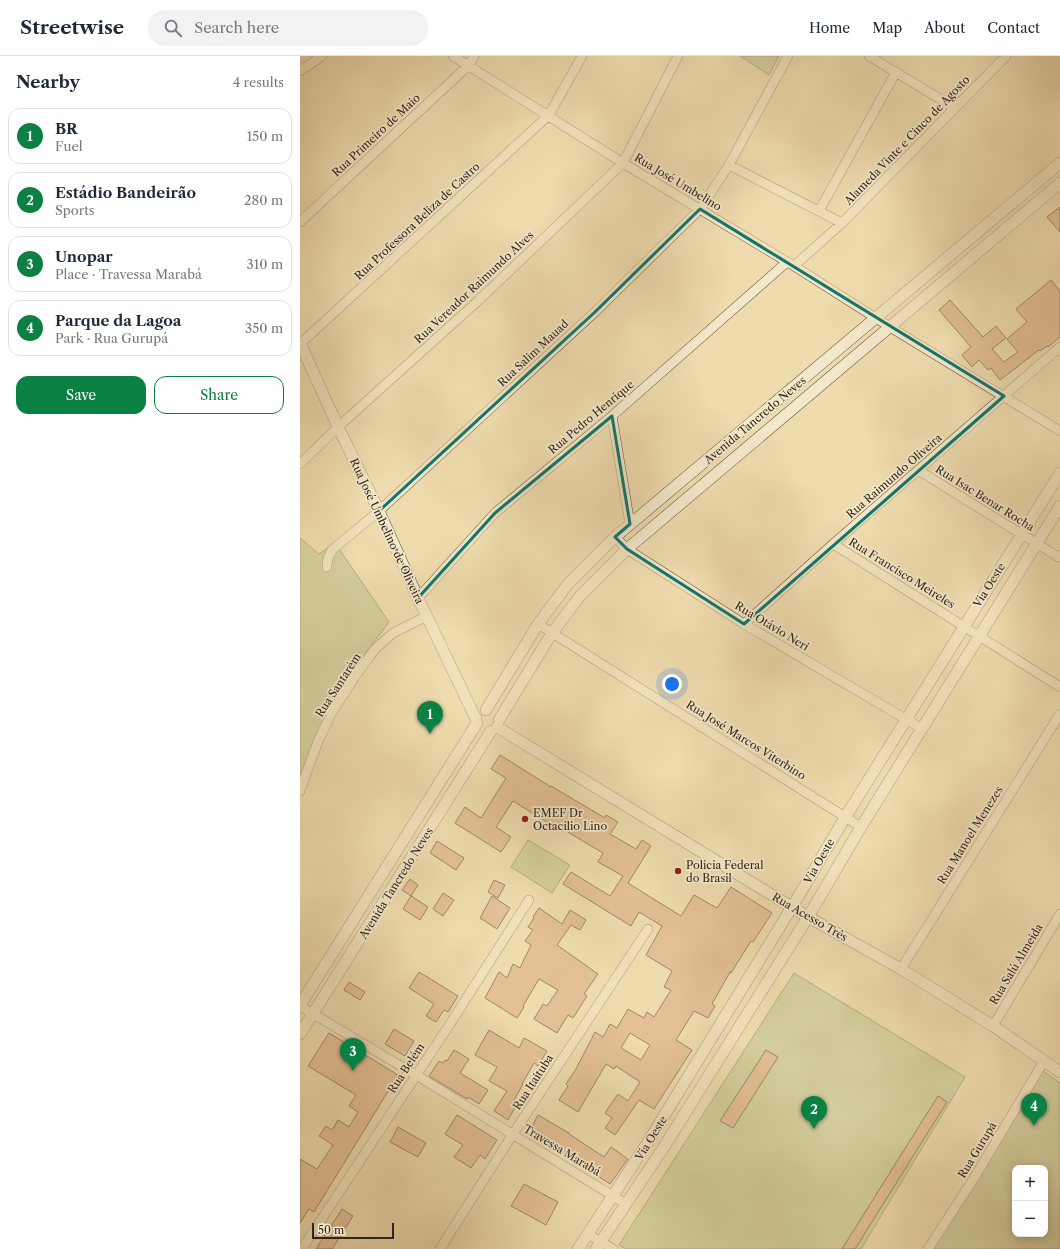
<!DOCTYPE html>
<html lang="en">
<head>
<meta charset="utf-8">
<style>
	body { margin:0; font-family:"Libre Caslon Text",serif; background:#f2f2f3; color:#1f2937 }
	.controls { position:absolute; right:12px; bottom:12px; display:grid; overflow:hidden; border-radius:8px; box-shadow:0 2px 10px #0003 }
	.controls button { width:36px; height:36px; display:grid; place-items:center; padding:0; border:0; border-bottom:1px solid #e0e1e3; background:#fff; color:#1f2937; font:20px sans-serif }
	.scale { position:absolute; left:12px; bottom:10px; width:82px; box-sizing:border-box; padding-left:4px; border:2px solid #312519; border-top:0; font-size:11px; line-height:14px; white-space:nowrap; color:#312519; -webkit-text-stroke:3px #f4e8ca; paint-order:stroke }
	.you { position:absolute; left:372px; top:628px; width:14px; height:14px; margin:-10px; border:3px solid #fff; border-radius:50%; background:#1a73e8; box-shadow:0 0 0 6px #1a73e833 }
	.badge { display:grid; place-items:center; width:26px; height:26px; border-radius:50%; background:#0b8043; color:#fff; font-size:13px; font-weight:700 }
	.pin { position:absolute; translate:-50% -33px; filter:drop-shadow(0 1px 2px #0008) }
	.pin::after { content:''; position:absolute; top:21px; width:14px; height:12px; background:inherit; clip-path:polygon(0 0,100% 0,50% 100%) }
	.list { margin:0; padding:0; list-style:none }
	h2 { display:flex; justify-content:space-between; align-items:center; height:52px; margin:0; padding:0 16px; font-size:17px }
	h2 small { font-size:13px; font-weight:400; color:#747a83 }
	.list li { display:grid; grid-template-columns:26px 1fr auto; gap:12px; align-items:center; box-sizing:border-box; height:56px; margin:0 8px 8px; padding:0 8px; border:1px solid #e0e1e3; border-radius:12px }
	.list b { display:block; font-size:15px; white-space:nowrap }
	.list p { margin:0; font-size:13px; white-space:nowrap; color:#747a83 }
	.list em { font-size:13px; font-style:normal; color:#747a83 }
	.actions { display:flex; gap:8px; padding:12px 16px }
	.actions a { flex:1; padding:9px 0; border:1px solid #0b8043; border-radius:12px; text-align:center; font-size:14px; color:#0b8043 }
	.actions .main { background:#0b8043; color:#fff }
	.icon { flex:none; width:22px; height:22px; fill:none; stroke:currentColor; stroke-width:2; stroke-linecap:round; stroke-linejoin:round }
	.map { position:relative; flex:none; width:760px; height:1193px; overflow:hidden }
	header { display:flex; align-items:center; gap:24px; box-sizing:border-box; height:56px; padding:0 20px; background:#fff; border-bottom:1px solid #e0e1e3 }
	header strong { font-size:19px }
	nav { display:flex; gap:22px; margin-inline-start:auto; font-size:14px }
	.search { width:280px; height:36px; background:#f2f2f3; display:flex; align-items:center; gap:10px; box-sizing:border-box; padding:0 14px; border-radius:22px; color:#747a83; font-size:15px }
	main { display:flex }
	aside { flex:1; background:#fff }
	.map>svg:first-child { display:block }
	.green { fill:#b6c18c; stroke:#747352; fill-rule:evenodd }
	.building { fill:#d69f77; stroke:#312519; fill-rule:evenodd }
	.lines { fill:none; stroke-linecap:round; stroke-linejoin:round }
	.minor-casing { stroke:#60523e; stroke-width:10 }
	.tertiary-casing { stroke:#60523e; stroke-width:12 }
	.minor { stroke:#f4e8ca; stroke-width:9 }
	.tertiary { stroke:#f4e8ca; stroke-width:11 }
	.marked { fill:none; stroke:#0f766e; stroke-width:3; stroke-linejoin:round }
	.poi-dot { fill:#8f2418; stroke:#f4e8ca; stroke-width:1.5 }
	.labels { text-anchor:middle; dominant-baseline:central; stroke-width:3.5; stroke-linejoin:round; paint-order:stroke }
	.street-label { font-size:11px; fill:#312519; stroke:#f4e8ca }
	.poi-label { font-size:11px; fill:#312519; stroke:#f4e8ca; text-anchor:start }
</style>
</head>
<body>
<header>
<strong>Streetwise</strong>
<div class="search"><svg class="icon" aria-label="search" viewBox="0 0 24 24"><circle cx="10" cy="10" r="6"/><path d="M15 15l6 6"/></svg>Search here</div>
<nav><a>Home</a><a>Map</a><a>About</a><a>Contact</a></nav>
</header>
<main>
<aside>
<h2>Nearby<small>4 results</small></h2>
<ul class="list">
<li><span class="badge">1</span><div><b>BR</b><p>Fuel</p></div><em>150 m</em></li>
<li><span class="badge">2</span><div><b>Estádio Bandeirão</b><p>Sports</p></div><em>280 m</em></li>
<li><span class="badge">3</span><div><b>Unopar</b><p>Place · Travessa Marabá</p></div><em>310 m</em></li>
<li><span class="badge">4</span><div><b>Parque da Lagoa</b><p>Park · Rua Gurupá</p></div><em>350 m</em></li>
</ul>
<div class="actions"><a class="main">Save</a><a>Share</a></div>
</aside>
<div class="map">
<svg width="760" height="1193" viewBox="0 0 760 1193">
	<rect width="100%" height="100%" fill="#eedbae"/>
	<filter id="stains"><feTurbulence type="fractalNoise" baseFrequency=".005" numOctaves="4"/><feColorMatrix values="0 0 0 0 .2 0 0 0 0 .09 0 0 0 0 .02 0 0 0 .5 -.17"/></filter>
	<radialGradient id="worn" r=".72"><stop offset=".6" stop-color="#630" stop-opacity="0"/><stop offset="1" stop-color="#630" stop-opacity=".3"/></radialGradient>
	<!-- green -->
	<path class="green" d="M440 0H479L469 19Z
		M0 482 19 498 35 487 89 566 47 622 19 679 0 728Z
		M228 784 270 809 252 837 211 811Z
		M494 917 665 1021 561 1193H326L319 1189Z
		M743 1015 760 1027V1193H631ZM715 1112H745V1178H715Z"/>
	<!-- building -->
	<path class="building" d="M760 151V176L747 161Z
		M751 224 760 235V281L748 291 747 290 740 295 739 294 700 324 691 312 688 314 679 304 672 311 662 299 671 291 639 254 650 244 683 281 696 270 706 282 692 293 704 306 718 296 707 283 727 266 716 253Z
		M200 699 251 731V730L305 762 306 759 318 766 310 778 336 793 342 784 351 790 328 827 381 860 394 839 417 852 431 831 472 857 453 886 451 885 431 917 430 916 412 948 415 950 408 962 394 955 376 984 392 994 354 1053 339 1044 315 1079 305 1072 312 1062 305 1057 318 1038 328 1045 340 1026 316 1010 314 1013 306 1008 278 1056 259 1044 268 1030 266 1028 276 1013 295 976 303 981 310 968 317 972 328 953 344 962 347 956 354 961 371 934 364 931 372 915 346 899 362 870 339 856 331 870 263 828 271 816 310 840 323 820 298 806 303 797 251 766 250 768 213 745 196 771 211 781 201 796 155 767 165 751 181 762 206 722 191 713ZM330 977 350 989 341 1004 321 992Z
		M137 785 164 802 156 814 130 797Z
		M110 823 118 829 111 840 102 834Z
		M194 824 205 829 198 842 188 836Z
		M143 837 154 844 143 860 133 853Z
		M111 840 128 851 120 864 103 853Z
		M192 840 210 852 197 873 180 862Z
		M239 852 262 868 270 854 286 864 280 874 271 869 257 889 298 918 284 938 287 940 273 962 268 959 257 977 234 963 243 948 247 950 258 934 239 923 223 950 224 951 217 962 185 942 199 916 207 922 213 908 220 912 231 889 225 885 233 874 228 871 234 862 233 861Z
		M119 916 158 940 148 956 144 954 136 966 126 960 134 948 109 932Z
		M49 926 65 936 60 944 44 934Z
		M94 973 114 985 105 1000 85 988Z
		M189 974 219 992 224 982 247 995 238 1010 234 1007 222 1028H223L213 1046 217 1048 208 1064 194 1055 207 1035 189 1025 197 1011 175 999Z
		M29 977 98 1019 14 1156 9 1153 0 1167V1103L17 1113 33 1089 19 1080 26 1070 32 1074 38 1064 49 1071 58 1056 49 1050 56 1039 8 1010Z
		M154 994 169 1003 160 1017 188 1034 179 1048 168 1041 167 1043 129 1020 139 1005 143 1007 145 1004 147 1005Z
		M466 994 478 1001 433 1072 420 1065Z
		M638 1040 647 1046 555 1193H542Z
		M157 1059 197 1084 185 1103 180 1099 171 1112 154 1101 163 1089 145 1078Z
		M238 1059 269 1077V1078L304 1101 311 1091 328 1103 310 1128 269 1101 228 1078Z
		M98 1071 126 1087 118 1101 90 1086Z
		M224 1128 258 1146 246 1169 211 1150Z
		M42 1153 53 1160 32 1193H16Z"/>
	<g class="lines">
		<!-- minor casing -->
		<g class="minor-casing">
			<path id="minor" d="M153 0 323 107 494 210 590 271 760 375
				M569 0 655 52
				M0 15 22 0
				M429 109 542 167
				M519 155 596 16
				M0 166 169 9 174 0
				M494 210 542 167 706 0
				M0 288 249 59 282 0
				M312 360 330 468
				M0 408 38 371 179 244 323 107 378 0
				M618 414 760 502
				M315 481 327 493 444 568 621 672
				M533 488 760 631
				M27 511 28 502 32 494 79 455 295 256 400 153 429 109 488 0
				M118 542 195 457 312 360 487 206
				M238 568 561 771
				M444 568 533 488 760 291
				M0 735 17 688 31 658 56 619 75 593 93 577 127 560
				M601 913 760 658
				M0 950 116 1019 326 1148
				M693 970 760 858
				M288 1178 313 1193
				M2 1193 150 968 229 844
				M140 1193 213 1078 348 873
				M628 1193 676 1119 744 1005"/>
		</g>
		<!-- tertiary casing -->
		<g class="tertiary-casing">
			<path id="tertiary" d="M0 287 38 371 79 455 118 542 176 663
				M186 654 238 568 268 528 315 481 760 107
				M199 664 252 577 280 540 327 493 760 127
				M197 671 508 861 601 913 693 970 760 1016
				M0 949 177 667
				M0 978 191 675
				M278 1193 348 1086 492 851 546 760 760 417
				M296 1193 362 1094 508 861 561 771 760 450"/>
		</g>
		<!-- minor -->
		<use href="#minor" class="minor"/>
		<!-- tertiary -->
		<use href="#tertiary" class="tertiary"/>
	</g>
	<!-- marked area -->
	<path d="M0 0H760V1193H0ZM400 153 704 340 444 568 327 493 315 481 330 468 312 360 195 457 118 542 79 455 295 256Z" fill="#eedbae" fill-opacity=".55" fill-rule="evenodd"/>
	<path class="marked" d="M400 153 704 340 444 568 327 493 315 481 330 468 312 360 195 457 118 542 79 455 295 256Z"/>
	<!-- markers -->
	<g class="poi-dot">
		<circle cx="225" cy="763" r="4"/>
		<circle cx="378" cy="815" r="4"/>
	</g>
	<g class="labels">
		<!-- street labels -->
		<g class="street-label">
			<text transform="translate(76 79) rotate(-43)">Rua Primeiro de Maio</text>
			<text transform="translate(607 84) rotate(-46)">Alameda Vinte e Cinco de Agosto</text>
			<text transform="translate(378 126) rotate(31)">Rua José Umbelino</text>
			<text transform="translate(117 165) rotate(-43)">Rua Professora Beliza de Castro</text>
			<text transform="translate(174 231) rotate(-43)">Rua Vereador Raimundo Alves</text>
			<text transform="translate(233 297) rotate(-43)">Rua Salim Mauad</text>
			<text transform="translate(291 361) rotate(-40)">Rua Pedro Henrique</text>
			<text transform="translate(455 364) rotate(-40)">Avenida Tancredo Neves</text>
			<text transform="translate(594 420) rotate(-41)">Rua Raimundo Oliveira</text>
			<text transform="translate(685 442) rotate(32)">Rua Isac Benar Rocha</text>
			<text transform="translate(87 475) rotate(65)">Rua José Umbelino de Oliveira</text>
			<text transform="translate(602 517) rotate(32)">Rua Francisco Meireles</text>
			<text transform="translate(689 529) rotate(-58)">Via Oeste</text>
			<text transform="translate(472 570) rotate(31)">Rua Otávio Neri</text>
			<text transform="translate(38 629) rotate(-57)">Rua Santarém</text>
			<text transform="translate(446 684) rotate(32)">Rua José Marcos Viterbino</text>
			<text transform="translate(670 779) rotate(-58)">Rua Manoel Menezes</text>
			<text transform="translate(519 805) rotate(-60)">Via Oeste</text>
			<text transform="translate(96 827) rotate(-58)">Avenida Tancredo Neves</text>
			<text transform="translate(510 861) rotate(30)">Rua Acesso Três</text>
			<text transform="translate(716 908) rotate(-59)">Rua Salú Almeida</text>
			<text transform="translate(106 1012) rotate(-57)">Rua Belém</text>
			<text transform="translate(233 1026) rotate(-57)">Rua Itaituba</text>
			<text transform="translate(351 1082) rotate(-58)">Via Oeste</text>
			<text transform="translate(262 1094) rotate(31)">Travessa Marabá</text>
			<text transform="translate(677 1094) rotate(-59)">Rua Gurupá</text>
		</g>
		<!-- poi labels -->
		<g class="poi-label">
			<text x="233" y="757">EMEF Dr<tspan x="233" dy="13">Octacilio Lino</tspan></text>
			<text x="386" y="809">Polícia Federal<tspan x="386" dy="13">do Brasil</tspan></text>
		</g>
	</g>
	<rect width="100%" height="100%" filter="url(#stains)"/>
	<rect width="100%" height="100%" fill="url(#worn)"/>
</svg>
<div class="controls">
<button>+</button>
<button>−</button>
</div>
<div class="scale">50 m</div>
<div class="you"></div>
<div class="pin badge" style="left:130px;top:678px">1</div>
<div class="pin badge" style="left:514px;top:1073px">2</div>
<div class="pin badge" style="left:53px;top:1015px">3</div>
<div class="pin badge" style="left:734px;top:1070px">4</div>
</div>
</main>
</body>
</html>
